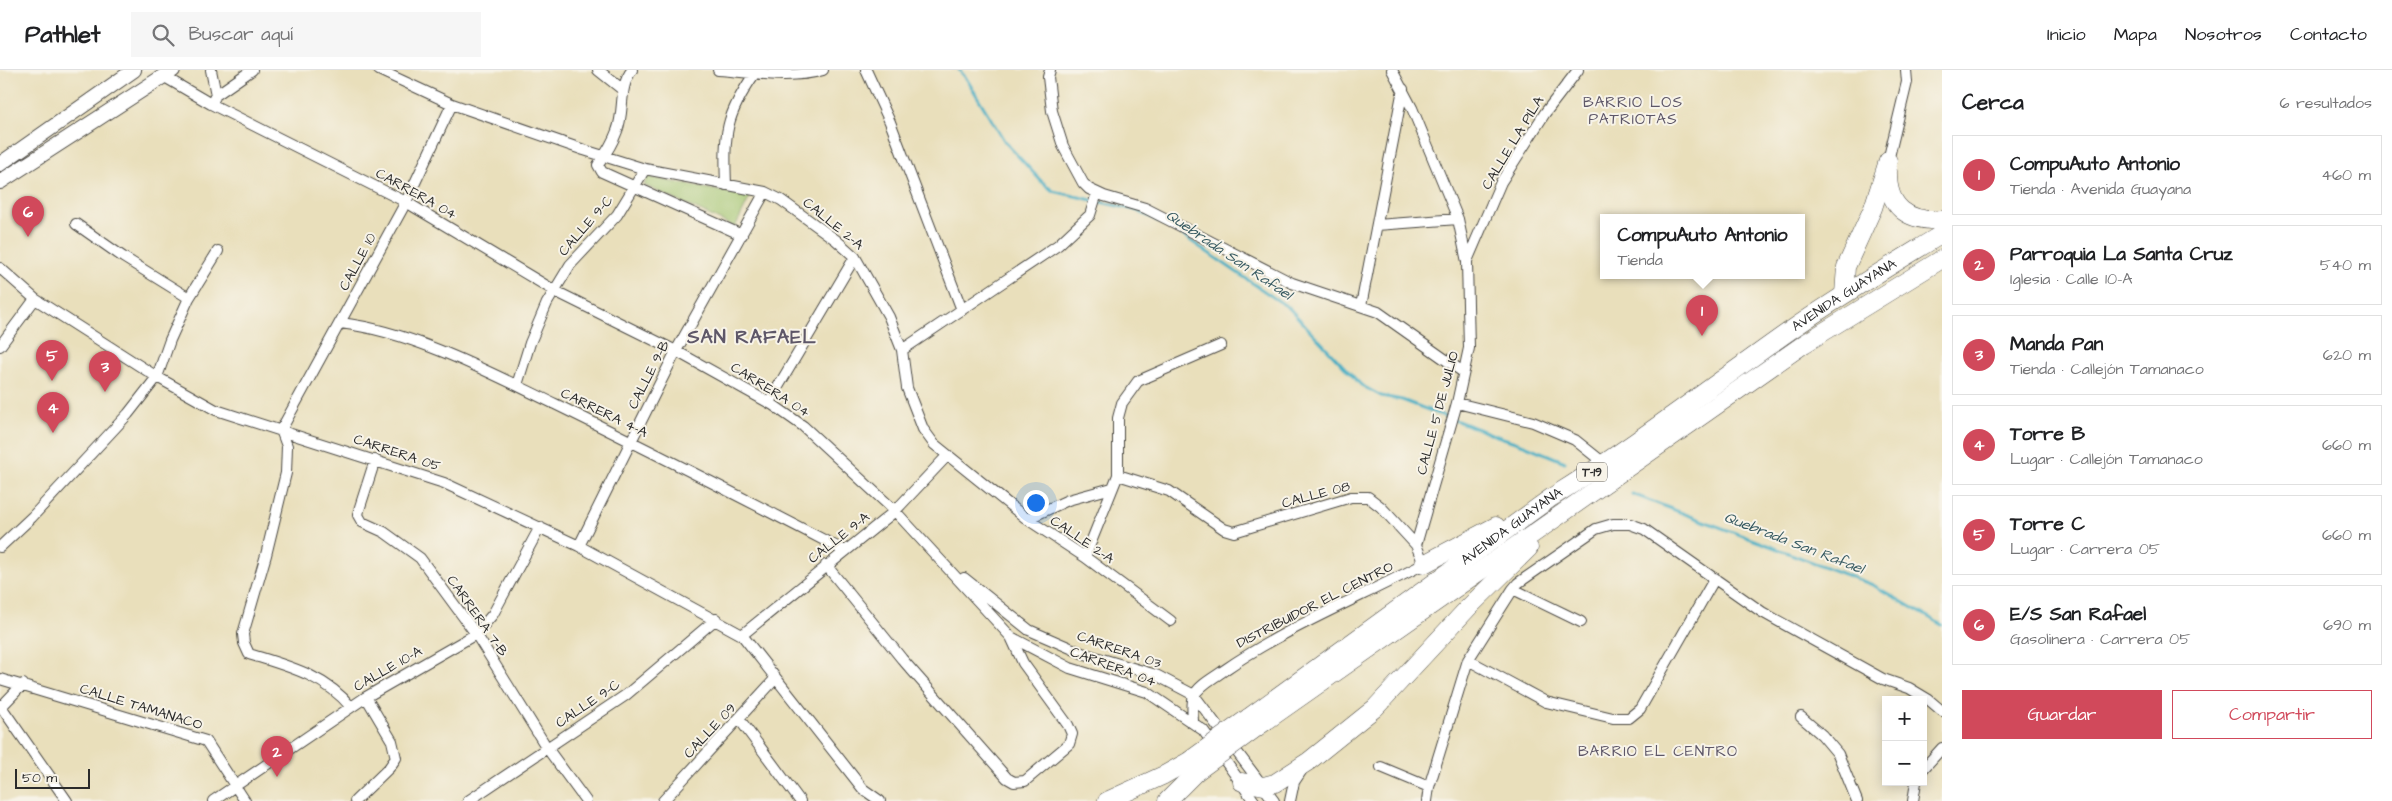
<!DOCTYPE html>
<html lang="es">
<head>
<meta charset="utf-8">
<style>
	body { margin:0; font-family:"Architects Daughter",sans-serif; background:#f6f6f6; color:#202124 }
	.controls { position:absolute; right:15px; bottom:15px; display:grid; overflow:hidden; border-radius:0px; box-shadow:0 2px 12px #0003 }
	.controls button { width:45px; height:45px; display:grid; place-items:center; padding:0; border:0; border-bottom:1px solid #e0e0e0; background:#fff; color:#202124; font:25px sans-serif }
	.scale { position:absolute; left:15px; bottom:12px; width:75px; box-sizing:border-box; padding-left:5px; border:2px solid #2b2b2b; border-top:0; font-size:14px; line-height:18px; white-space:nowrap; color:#2b2b2b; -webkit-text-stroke:4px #f7f3e8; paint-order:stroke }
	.you { position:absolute; left:1035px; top:432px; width:18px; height:18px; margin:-12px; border:4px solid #fff; border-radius:50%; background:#1a73e8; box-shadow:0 0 0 8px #1a73e833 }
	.badge { display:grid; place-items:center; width:32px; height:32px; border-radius:50%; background:#d1495b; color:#fff; font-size:16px; font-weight:700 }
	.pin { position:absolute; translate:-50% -41px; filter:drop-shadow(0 1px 2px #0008) }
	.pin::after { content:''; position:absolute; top:26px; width:18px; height:15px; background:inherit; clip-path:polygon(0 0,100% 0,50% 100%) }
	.popup { position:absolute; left:1600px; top:144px; width:205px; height:65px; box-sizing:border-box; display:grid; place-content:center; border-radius:0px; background:#fff; filter:drop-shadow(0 1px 4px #0005); font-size:16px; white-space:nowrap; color:#757577 }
	.popup b { font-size:19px; color:#202124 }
	.popup::after { content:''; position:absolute; left:50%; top:100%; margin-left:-10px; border:10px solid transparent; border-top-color:#fff }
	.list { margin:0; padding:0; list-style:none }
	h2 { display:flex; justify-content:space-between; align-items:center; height:65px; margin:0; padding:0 20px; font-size:21px }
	h2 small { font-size:16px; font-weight:400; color:#757577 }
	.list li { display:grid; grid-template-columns:32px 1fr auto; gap:15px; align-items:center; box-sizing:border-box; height:80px; margin:0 10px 10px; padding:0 10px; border:1px solid #e0e0e0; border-radius:0px }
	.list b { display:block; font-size:19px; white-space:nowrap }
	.list p { margin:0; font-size:16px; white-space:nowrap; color:#757577 }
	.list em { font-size:16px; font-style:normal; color:#757577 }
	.actions { display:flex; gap:10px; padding:15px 20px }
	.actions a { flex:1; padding:11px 0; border:1px solid #d1495b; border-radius:0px; text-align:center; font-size:18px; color:#d1495b }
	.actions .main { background:#d1495b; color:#fff }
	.icon { flex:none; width:28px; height:28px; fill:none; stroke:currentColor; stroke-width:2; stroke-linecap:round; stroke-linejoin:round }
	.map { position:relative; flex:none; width:1942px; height:731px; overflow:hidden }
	header { display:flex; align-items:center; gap:30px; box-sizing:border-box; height:70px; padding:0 25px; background:#fff; border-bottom:1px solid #e0e0e0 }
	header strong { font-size:24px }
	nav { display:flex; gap:28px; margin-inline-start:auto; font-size:18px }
	.search { width:350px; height:45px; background:#f6f6f6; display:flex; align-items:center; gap:12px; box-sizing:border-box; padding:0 18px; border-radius:0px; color:#757577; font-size:19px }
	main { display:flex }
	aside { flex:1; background:#fff }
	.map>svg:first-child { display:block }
	.green { fill:#a3c56f; stroke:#67784d }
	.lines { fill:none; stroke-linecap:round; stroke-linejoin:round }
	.stream { stroke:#44adc3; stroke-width:3 }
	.street-casing { stroke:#484641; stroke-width:12 }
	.secondary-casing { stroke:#484641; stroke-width:16 }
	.highway-casing { stroke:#484641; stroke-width:19 }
	.street { stroke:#fff; stroke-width:10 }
	.secondary { stroke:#fff; stroke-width:14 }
	.highway { stroke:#fff; stroke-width:18 }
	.highway-bridge-casing { stroke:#484641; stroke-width:19; stroke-linecap:butt }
	.highway-bridge { stroke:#fff; stroke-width:18 }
	.labels { text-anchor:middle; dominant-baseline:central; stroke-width:4; stroke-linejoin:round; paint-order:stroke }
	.shield { fill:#f7f3e8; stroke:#686764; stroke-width:1 }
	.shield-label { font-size:12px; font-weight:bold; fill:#2b2b2b }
	.street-label { font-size:14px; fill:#2b2b2b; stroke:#f7f3e8 }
	.neighbourhood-label { font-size:15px; letter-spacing:1px; fill:#5e5768; stroke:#f7f3e8 }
	.water-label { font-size:15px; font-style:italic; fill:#345860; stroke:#f7f3e8 }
	.district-label { font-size:19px; font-weight:bold; letter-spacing:1px; fill:#5e5768; stroke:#f7f3e8 }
</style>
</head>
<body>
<header>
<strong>Pathlet</strong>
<div class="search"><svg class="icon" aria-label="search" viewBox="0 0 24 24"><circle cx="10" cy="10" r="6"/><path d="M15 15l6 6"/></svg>Buscar aquí</div>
<nav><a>Inicio</a><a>Mapa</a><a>Nosotros</a><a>Contacto</a></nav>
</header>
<main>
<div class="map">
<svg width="1942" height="731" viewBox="0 0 1942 731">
	<rect width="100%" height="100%" fill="#f7f3e8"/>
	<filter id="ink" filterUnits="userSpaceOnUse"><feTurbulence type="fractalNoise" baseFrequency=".02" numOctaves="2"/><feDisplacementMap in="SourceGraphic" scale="10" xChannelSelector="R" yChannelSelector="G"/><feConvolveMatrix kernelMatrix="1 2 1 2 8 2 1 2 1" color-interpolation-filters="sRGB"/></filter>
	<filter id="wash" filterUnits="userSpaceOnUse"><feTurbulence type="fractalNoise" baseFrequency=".0096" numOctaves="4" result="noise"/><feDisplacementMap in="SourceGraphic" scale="20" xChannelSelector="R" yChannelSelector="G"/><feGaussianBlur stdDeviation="1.12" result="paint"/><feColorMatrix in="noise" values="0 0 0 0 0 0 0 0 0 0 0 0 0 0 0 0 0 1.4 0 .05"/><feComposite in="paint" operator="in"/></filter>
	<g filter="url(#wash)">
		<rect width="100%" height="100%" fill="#e9dfbb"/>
		<!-- green -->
		<path class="green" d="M648 107 750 127 735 157 644 115Z"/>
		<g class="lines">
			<!-- stream -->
			<path class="stream" d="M959 0 966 8 1005 72 1041 111 1053 121 1135 140 1169 156 1289 238 1361 315 1381 326 1402 330 1494 365 1524 375 1565 392
				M1632 424 1873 515 1942 555"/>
		</g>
	</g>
	<g filter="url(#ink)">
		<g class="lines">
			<!-- street casing -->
			<g class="street-casing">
				<path id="street" d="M211 0 216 25
					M379 0 452 34 584 80 645 99 765 122 781 130 836 170 855 187 889 247 902 280 907 318 923 359 934 374 1027 449 1085 487 1171 551
					M598 0 623 20
					M632 0C618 18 625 41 617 61 613 72 605 85 598 95L602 102 742 165
					M718 0C752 2 790 10 823 0
					M866 0 890 52 962 240
					M1050 0 1048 7 1052 41 1063 76 1083 113 1089 119 1104 126 1145 138 1292 213 1378 242 1463 302
					M163 6 211 34 406 132 555 221 676 281 773 335 803 356 895 441 1011 567 1070 598 1147 622 1203 660 1254 731
					M211 34 216 25 252 0
					M1888 91 1907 12 1906 0
					M726 115C724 63 725 46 755 3
					M76 154 123 187 189 228
					M1377 155 1458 149
					M1467 191 1501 112 1545 43 1578 0
					M0 198 35 229 157 307 216 340 444 413 579 476 742 565 863 719 880 731
					M1361 236 1403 19
					M340 253C412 261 491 303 555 334 653 382 749 431 845 481
					M0 276 35 229
					M902 280 1058 175 1090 145 1097 123
					M517 315 530 273 547 233 570 195 617 145 645 99
					M769 332 855 187
					M1457 333 1533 352 1575 370 1605 394
					M375 390 359 440 358 445 362 452 384 462 420 488 476 564 547 678 586 731
					M1118 405 1169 421 1224 459 1234 462 1351 427H1368L1381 437 1416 475
					M1027 449 1068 430 1112 418
					M579 476 676 281 765 122
					M0 477 32 447 128 344 157 307 170 270 189 228 218 181
					M1085 487 1118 405V348L1122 333 1138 311 1221 275
					M826 495 902 589 1007 708 1014 712 1025 711 1069 674 1072 664 1068 655 1023 593 1011 567
					M964 508 1029 560 1082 583 1156 605 1194 625 1274 731
					M1513 519 1581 552
					M742 565 895 441 947 386
					M1468 590 1546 632 1613 648H1629L1640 639 1715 508
					M0 609 206 671 245 731
					M0 635 67 731
					M351 637C325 605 287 596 249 584L244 573 243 564 266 485 286 403 287 376 281 360 406 132 452 34
					M0 638 23 614
					M1801 647 1822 665 1838 684 1857 731
					M740 650 800 731
					M1193 652C1193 644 1191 634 1194 626 1199 615 1214 608 1223 601 1285 558 1357 529 1424 494L1416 475 1457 333 1469 278 1467 192 1458 149 1412 38 1392 0
					M1381 697 1429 717
					M1923 699 1942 678
					M213 731 366 627 476 564 493 544 540 457
					M355 731 389 698 396 688 392 671 366 627
					M468 731 626 625 716 549
					M663 731 775 609
					M1290 731 1294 712 1302 700
					M1427 731 1429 717 1468 590 1513 519 1518 513 1596 459 1613 454H1630L1644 459 1762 542 1883 609 1909 618 1929 630 1942 641
					M1913 731 1916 712"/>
			</g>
			<!-- secondary casing -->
			<g class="secondary-casing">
				<path id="secondary" d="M0 94 134 0
					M0 112 173 0"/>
			</g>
			<!-- highway casing -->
			<g class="highway-casing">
				<g id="highway">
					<path d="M1888 101C1887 137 1907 152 1942 150"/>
					<path d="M1844 224 1846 197 1873 138 1888 91"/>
					<path d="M1424 494 1496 456"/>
					<path id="s1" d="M1248 648 1552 427C1634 376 1710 317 1788 262 1838 227 1890 196 1942 164"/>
					<path d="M1256 658 1804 274 1942 189"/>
					<path d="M1242 712 1264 716 1275 713 1309 691 1375 638 1468 538 1529 478"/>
					<path d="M1107 731 1164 705 1189 691"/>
					<path d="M1167 731 1196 702"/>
				</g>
			</g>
			<!-- street -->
			<use href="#street" class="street"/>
			<!-- secondary -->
			<use href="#secondary" class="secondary"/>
			<!-- highway -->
			<use href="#highway" class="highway"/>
			<!-- highway-bridge casing -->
			<g class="highway-bridge-casing">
				<path id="highway-bridge" d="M1189 691 1248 648
					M1196 702 1256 658"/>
			</g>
			<!-- highway-bridge -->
			<use href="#highway-bridge" class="highway-bridge"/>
		</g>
	</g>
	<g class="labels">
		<!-- shield labels -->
		<rect class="shield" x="1577" y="392.5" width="30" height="19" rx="4"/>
		<g class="shield-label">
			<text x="1592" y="402">T-19</text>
		</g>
		<!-- street labels -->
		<g class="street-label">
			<text transform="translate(1513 73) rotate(-59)">CALLE LA PILA</text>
			<text transform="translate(416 124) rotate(29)">CARRERA 04</text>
			<text transform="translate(833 154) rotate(39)">CALLE 2-A</text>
			<text transform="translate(586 156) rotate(-49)">CALLE 9-C</text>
			<text transform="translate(358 192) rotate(-62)">CALLE 10</text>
			<text stroke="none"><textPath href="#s1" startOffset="731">AVENIDA GUAYANA</textPath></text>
			<text transform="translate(649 305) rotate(-63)">CALLE 9-B</text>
			<text transform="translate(770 320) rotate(32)">CARRERA 04</text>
			<text transform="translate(604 343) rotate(26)">CARRERA 4-A</text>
			<text transform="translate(1438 343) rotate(-75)">CALLE 5 DE JULIO</text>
			<text transform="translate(397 383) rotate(18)">CARRERA 05</text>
			<text transform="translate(1316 425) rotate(-15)">CALLE 08</text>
			<text stroke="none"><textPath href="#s1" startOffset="326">AVENIDA GUAYANA</textPath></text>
			<text transform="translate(839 468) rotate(-38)">CALLE 9-A</text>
			<text transform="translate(1082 470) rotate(34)">CALLE 2-A</text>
			<text transform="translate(1315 535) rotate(-27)">DISTRIBUIDOR EL CENTRO</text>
			<text transform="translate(477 546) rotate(55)">CARRERA 7-B</text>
			<text transform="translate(1119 580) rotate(19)">CARRERA 03</text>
			<text transform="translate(1113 597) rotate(20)">CARRERA 04</text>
			<text transform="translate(388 599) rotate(-30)">CALLE 10-A</text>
			<text transform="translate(588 634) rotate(-34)">CALLE 9-C</text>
			<text transform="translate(141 637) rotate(17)">CALLE TAMANACO</text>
			<text transform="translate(710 661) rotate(-47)">CALLE 09</text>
		</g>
		<!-- neighbourhood labels -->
		<g class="neighbourhood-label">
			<text x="1633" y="32">BARRIO LOS<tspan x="1633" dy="17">PATRIOTAS</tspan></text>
			<text x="1658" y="681">BARRIO EL CENTRO</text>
		</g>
		<!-- water labels -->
		<g class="water-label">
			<text transform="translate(1229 185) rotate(34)">Quebrada San Rafael</text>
			<text transform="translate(1794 473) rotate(21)">Quebrada San Rafael</text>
		</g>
		<!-- district labels -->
		<g class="district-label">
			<text x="752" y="267">SAN RAFAEL</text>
		</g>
	</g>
</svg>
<div class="controls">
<button>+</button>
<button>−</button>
</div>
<div class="scale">50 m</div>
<div class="you"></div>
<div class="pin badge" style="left:1702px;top:266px">1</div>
<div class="popup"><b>CompuAuto Antonio</b>Tienda</div>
<div class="pin badge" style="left:277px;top:707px">2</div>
<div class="pin badge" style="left:105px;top:322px">3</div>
<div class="pin badge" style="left:53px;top:363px">4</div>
<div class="pin badge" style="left:52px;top:311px">5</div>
<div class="pin badge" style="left:28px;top:167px">6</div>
</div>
<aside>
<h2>Cerca<small>6 resultados</small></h2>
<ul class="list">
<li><span class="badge">1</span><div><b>CompuAuto Antonio</b><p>Tienda · Avenida Guayana</p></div><em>460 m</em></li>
<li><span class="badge">2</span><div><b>Parroquia La Santa Cruz</b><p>Iglesia · Calle 10-A</p></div><em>540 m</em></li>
<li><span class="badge">3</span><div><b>Manda Pan</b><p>Tienda · Callejón Tamanaco</p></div><em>620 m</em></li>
<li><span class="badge">4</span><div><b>Torre B</b><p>Lugar · Callejón Tamanaco</p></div><em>660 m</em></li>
<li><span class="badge">5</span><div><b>Torre C</b><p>Lugar · Carrera 05</p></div><em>660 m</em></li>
<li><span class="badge">6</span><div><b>E/S San Rafael</b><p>Gasolinera · Carrera 05</p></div><em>690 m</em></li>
</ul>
<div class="actions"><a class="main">Guardar</a><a>Compartir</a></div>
</aside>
</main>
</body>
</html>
